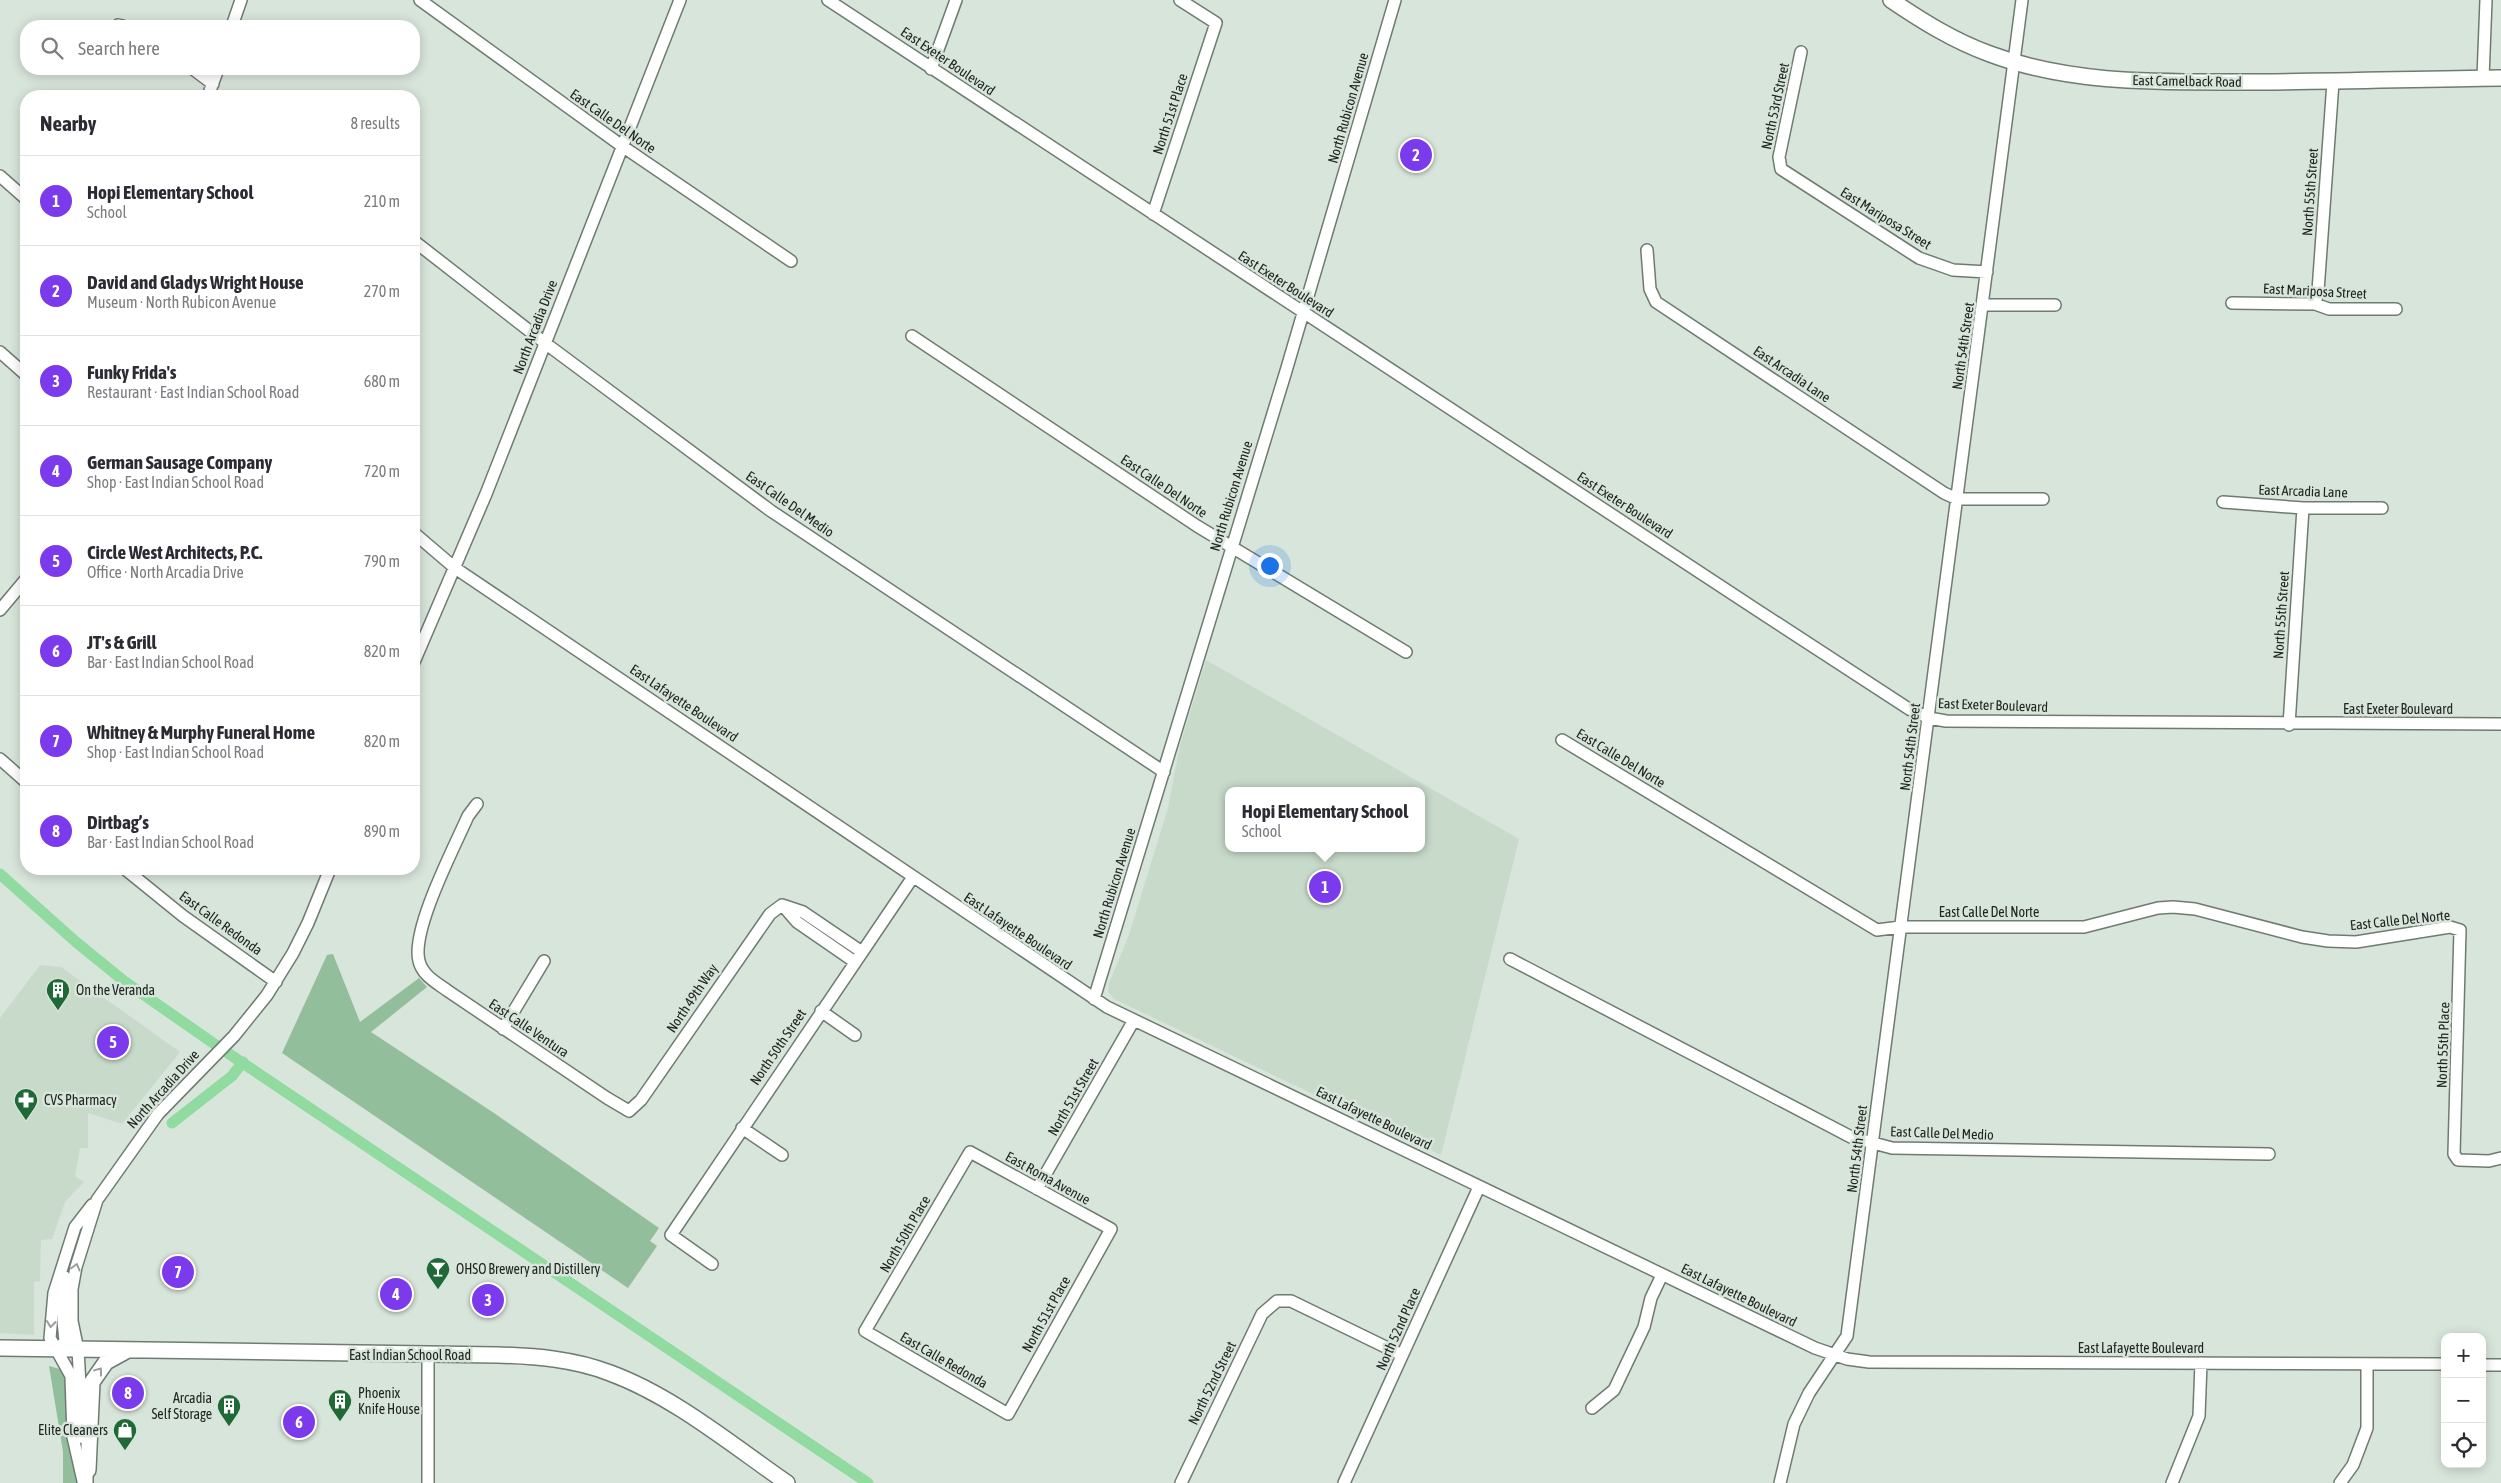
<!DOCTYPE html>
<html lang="en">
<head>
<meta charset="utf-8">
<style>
	body { margin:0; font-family:"Asap Condensed",sans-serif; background:#f7f7f7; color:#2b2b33 }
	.controls { position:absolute; right:15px; bottom:15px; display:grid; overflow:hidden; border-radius:10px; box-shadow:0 2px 12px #0003 }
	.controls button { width:45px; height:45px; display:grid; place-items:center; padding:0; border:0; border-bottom:1px solid #e1e1e2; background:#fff; color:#2b2b33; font:25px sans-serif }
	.you { position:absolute; left:1269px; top:565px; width:18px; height:18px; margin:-12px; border:4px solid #fff; border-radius:50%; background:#1a73e8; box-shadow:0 0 0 8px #1a73e833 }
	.badge { display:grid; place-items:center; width:32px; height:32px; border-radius:50%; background:#7c3aed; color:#fff; font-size:16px; font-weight:700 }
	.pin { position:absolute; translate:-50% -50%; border:2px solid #fff; box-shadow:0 1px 5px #0006 }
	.popup { position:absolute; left:1225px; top:787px; width:200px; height:65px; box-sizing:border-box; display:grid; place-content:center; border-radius:10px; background:#fff; filter:drop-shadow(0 1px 4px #0005); font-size:16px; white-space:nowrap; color:#7c7c81 }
	.popup b { font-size:19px; color:#2b2b33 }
	.popup::after { content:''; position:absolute; left:50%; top:100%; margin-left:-10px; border:10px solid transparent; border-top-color:#fff }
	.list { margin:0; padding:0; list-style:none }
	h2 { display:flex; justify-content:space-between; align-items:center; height:65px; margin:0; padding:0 20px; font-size:21px }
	h2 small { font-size:16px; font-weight:400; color:#7c7c81 }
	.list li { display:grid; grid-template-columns:32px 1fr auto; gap:15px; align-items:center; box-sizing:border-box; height:90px; padding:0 20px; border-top:1px solid #e1e1e2 }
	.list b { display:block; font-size:19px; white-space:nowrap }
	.list p { margin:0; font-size:16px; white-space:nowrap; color:#7c7c81 }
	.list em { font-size:16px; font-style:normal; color:#7c7c81 }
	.icon { flex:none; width:28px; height:28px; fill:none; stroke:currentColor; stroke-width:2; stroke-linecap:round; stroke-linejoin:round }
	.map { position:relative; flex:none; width:2501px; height:1483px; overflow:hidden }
	.search { position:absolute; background:#fff; box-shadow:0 2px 12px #0003; left:20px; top:20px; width:400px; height:55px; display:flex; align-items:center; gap:12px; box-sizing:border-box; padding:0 18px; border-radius:20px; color:#7c7c81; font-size:19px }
	.panel { position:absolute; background:#fff; box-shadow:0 2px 12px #0003; left:20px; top:90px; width:400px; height:785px; border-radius:20px }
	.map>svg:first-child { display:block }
	.built { fill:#c8dbcb; fill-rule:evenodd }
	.green { fill:#93be9b }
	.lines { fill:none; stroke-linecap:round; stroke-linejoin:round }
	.canal { stroke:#91dba1; stroke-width:11 }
	.minor-casing { stroke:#6f7b71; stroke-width:14 }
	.major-casing { stroke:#6f7b71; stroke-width:18 }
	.minor { stroke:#fff; stroke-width:11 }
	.major { stroke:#fff; stroke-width:15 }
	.oneway { stroke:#9b9d9b }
	.labels { text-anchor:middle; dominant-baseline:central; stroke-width:5; stroke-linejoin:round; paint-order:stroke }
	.street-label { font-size:14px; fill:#202521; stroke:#d8e5da }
	.poi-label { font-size:14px; fill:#202521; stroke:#d8e5da; text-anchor:start }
</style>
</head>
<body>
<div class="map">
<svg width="2501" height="1483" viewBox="0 0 2501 1483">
	<rect width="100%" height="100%" fill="#d8e5da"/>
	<!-- built -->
	<path class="built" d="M1206 660 1519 839 1441 1155 1114 999 1108 992 1109 983 1129 935 1168 808 1180 745ZM1229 791H1421V848H1229Z
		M40 965 61 967 180 1052 122 1124 88 1113V1148H80L75 1176 84 1182 65 1202 52 1239 41 1240 40 1281 34 1282V1335L0 1333V1018Z"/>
	<!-- green -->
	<path class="green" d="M333 954 360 1022 419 978 427 987 371 1032 494 1113 659 1228 650 1241 657 1246 628 1288 282 1053 327 955Z
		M49 1366 60 1369 68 1379 78 1483H63V1452Z"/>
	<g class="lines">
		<!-- canal -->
		<path class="canal" d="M0 874 76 942 124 981 213 1043 868 1483
			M172 1123 232 1076 243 1062"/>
		<!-- minor casing -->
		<g class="minor-casing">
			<path id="minor" d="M420 0 622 146 791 261
				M828 0 1757 610 1909 709 1929 718 1946 721 2501 724
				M118 25 123 26
				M232 26 241 0
				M1801 52 1779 157 1781 169 1919 258 1953 270 1987 272
				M193 69 213 84
				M931 69 956 0
				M2483 78 2486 0
				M208 96 218 69
				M0 176 26 199
				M1153 214 1216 23 1180 0
				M414 241 545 343 771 511 1164 772
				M1647 250 1650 289 1656 302 1944 493 1957 499H2043
				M2232 303 2315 304 2329 309H2396
				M2315 304 2318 291 2333 82
				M1983 305H2055
				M912 336 1197 526 1406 652
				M0 352 26 375
				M2223 502 2303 508H2382
				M414 533 455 568 1107 1007 1815 1348 1847 1359 1869 1362 2445 1364
				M0 610 26 579
				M414 662 486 494 680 0
				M2289 725 2303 508
				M1562 740 1877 930 1900 927H2084L2158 908 2173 907 2195 909 2302 937 2328 941 2356 942 2450 927 2460 930 2454 1154 2458 1160 2489 1161 2501 1158
				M0 759 26 782
				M477 804 468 816C454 848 411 930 419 961 422 975 437 983 448 991L607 1098 629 1111 641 1100 770 914 782 905
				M125 869 183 916 276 982
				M782 905 803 912 862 952
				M784 907 797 922 855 962
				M1510 959 1851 1137 1892 1148 2269 1154
				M1094 999 1286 371 1395 0
				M821 1011 855 1035
				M503 1029 544 961
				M742 1128 782 1155
				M970 1152 1111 1229 1008 1414 865 1331Z
				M1037 1189 1134 1020
				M712 1264 671 1235 913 877
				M58 1349 65 1341 63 1321 64 1276
				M428 1355V1483
				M2482 1365H2501
				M1592 1408 1614 1390 1644 1327 1651 1298 1662 1275
				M83 1438 78 1350 72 1321V1289L76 1267 97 1200 158 1114 234 1036 267 995 293 953 308 923 330 869
				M87 1463V1483
				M83 1481 73 1437 71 1376 50 1338 54 1293 75 1227 92 1205
				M1181 1483 1262 1314 1277 1301H1291L1402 1355
				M1344 1483 1479 1187
				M1780 1483 1794 1424 1809 1393 1847 1336 2022 0
				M2172 1483 2199 1416 2201 1363
				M2340 1483 2353 1465 2367 1428V1364"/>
		</g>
		<!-- major casing -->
		<g class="major-casing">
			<path id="major" d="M1891 0C1922 21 1954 41 1990 54 2070 84 2156 82 2240 82 2327 82 2414 79 2501 78
				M0 1348 497 1355C535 1356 574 1359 610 1373 673 1396 732 1445 787 1483
				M88 1470 92 1382 106 1362 126 1351"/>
		</g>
		<!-- minor -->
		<use href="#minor" class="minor"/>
		<!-- major -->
		<use href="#major" class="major"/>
	</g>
	<!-- one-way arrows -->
	<defs><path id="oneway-chevron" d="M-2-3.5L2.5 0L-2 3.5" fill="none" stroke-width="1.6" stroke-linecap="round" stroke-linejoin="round" transform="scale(1.25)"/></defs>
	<g class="oneway">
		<use href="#oneway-chevron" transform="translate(76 1267) rotate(-75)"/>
		<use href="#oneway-chevron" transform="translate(51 1324) rotate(96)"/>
		<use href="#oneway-chevron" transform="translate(99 1371) rotate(-53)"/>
	</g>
	<!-- icons -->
	<defs>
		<g id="building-pin" transform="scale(1.25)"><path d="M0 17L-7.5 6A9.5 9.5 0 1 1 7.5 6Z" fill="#1f6936" stroke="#d8e5da"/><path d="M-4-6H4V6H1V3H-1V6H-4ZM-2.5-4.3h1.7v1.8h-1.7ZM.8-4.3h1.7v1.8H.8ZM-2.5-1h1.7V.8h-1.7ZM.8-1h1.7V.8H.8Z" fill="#fff"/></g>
		<g id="pharmacy-pin" transform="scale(1.25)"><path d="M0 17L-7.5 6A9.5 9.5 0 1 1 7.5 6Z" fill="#1f6936" stroke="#d8e5da"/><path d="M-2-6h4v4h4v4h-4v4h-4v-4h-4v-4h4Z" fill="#fff"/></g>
		<g id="bar-pin" transform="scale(1.25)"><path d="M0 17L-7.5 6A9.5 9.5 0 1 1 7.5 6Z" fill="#1f6936" stroke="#d8e5da"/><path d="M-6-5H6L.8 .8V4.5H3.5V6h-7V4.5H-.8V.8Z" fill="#fff"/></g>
		<g id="shop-pin" transform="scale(1.25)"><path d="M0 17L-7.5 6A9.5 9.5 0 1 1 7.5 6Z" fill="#1f6936" stroke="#d8e5da"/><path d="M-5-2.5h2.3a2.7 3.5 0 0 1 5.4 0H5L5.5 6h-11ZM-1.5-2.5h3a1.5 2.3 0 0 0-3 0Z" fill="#fff"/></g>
	</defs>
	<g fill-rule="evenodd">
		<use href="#building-pin" x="58" y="990"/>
		<use href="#pharmacy-pin" x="26" y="1100"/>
		<use href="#bar-pin" x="438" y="1269"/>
		<use href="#building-pin" x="340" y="1401"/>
		<use href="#building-pin" x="229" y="1406"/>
		<use href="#shop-pin" x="125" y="1430"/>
	</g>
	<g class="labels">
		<!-- street labels -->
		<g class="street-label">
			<text transform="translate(948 61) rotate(34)">East Exeter Boulevard</text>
			<text transform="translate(2187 81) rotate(1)">East Camelback Road</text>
			<text transform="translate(1775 106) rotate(-78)">North 53rd Street</text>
			<text transform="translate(1348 108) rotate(-74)">North Rubicon Avenue</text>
			<text transform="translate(1170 114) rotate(-72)">North 51st Place</text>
			<text transform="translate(613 121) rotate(35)">East Calle Del Norte</text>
			<text transform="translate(2310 192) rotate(-86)">North 55th Street</text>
			<text transform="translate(1886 218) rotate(32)">East Mariposa Street</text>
			<text transform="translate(1286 284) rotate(33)">East Exeter Boulevard</text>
			<text transform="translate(2315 291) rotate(3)">East Mariposa Street</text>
			<text transform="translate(535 327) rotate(-69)">North Arcadia Drive</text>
			<text transform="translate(1963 346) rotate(-82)">North 54th Street</text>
			<text transform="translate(1792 374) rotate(34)">East Arcadia Lane</text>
			<text transform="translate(1164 486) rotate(34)">East Calle Del Norte</text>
			<text transform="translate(2303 491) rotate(2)">East Arcadia Lane</text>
			<text transform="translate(1231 496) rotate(-73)">North Rubicon Avenue</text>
			<text transform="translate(790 504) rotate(35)">East Calle Del Medio</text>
			<text transform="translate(1625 505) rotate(33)">East Exeter Boulevard</text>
			<text transform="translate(2281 615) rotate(-86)">North 55th Street</text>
			<text transform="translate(684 703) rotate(34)">East Lafayette Boulevard</text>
			<text transform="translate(1993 705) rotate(2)">East Exeter Boulevard</text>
			<text x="2398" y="709">East Exeter Boulevard</text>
			<text transform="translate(1910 747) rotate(-83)">North 54th Street</text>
			<text transform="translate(1621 758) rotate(31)">East Calle Del Norte</text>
			<text transform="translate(1114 883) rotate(-73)">North Rubicon Avenue</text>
			<text x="1989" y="912">East Calle Del Norte</text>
			<text transform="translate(2400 920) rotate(-6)">East Calle Del Norte</text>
			<text transform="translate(221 923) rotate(36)">East Calle Redonda</text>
			<text transform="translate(1018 931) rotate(34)">East Lafayette Boulevard</text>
			<text transform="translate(692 998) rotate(-56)">North 49th Way</text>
			<text transform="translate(529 1028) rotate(34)">East Calle Ventura</text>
			<text transform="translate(2443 1045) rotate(-88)">North 55th Place</text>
			<text transform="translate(778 1047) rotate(-56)">North 50th Street</text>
			<text transform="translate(163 1089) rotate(-48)">North Arcadia Drive</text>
			<text transform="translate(1073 1097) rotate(-60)">North 51st Street</text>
			<text transform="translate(1374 1118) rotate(26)">East Lafayette Boulevard</text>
			<text transform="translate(1942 1133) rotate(2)">East Calle Del Medio</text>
			<text transform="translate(1857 1149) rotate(-83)">North 54th Street</text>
			<text transform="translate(1048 1178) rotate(29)">East Roma Avenue</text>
			<text transform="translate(905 1234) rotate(-60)">North 50th Place</text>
			<text transform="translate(1739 1295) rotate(26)">East Lafayette Boulevard</text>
			<text transform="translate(1046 1314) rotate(-61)">North 51st Place</text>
			<text transform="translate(1398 1329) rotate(-66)">North 52nd Place</text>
			<text x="2141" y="1348">East Lafayette Boulevard</text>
			<text x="410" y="1355">East Indian School Road</text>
			<text transform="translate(944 1360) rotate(30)">East Calle Redonda</text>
			<text transform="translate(1212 1383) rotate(-64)">North 52nd Street</text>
		</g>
		<!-- poi labels -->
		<g class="poi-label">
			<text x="76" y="990">On the Veranda</text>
			<text x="44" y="1100">CVS Pharmacy</text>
			<text x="456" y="1269">OHSO Brewery and Distillery</text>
			<text x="358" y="1393">Phoenix<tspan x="358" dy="16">Knife House</tspan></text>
			<text x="212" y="1398" text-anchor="end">Arcadia<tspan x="212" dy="16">Self Storage</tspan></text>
			<text x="108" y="1430" text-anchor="end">Elite Cleaners</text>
		</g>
	</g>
</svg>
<div class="controls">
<button>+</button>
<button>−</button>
<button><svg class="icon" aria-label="locate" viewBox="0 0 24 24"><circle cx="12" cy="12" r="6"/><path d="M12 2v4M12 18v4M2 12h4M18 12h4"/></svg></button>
</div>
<div class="you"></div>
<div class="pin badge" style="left:1325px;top:887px">1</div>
<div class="popup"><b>Hopi Elementary School</b>School</div>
<div class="pin badge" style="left:1416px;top:155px">2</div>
<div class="pin badge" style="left:488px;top:1300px">3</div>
<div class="pin badge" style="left:396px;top:1294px">4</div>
<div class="pin badge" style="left:113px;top:1042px">5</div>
<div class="pin badge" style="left:299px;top:1422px">6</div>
<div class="pin badge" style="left:178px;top:1272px">7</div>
<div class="pin badge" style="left:128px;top:1393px">8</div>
<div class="search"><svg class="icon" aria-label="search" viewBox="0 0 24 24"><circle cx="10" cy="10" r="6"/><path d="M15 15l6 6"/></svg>Search here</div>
<section class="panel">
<h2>Nearby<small>8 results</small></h2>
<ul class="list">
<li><span class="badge">1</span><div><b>Hopi Elementary School</b><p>School</p></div><em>210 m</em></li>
<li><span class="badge">2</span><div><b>David and Gladys Wright House</b><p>Museum · North Rubicon Avenue</p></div><em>270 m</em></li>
<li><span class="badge">3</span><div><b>Funky Frida's</b><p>Restaurant · East Indian School Road</p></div><em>680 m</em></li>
<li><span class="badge">4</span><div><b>German Sausage Company</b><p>Shop · East Indian School Road</p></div><em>720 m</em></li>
<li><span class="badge">5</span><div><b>Circle West Architects, P.C.</b><p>Office · North Arcadia Drive</p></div><em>790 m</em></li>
<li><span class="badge">6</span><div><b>JT's &amp; Grill</b><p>Bar · East Indian School Road</p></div><em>820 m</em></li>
<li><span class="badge">7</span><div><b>Whitney &amp; Murphy Funeral Home</b><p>Shop · East Indian School Road</p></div><em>820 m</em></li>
<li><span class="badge">8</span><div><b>Dirtbag’s</b><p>Bar · East Indian School Road</p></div><em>890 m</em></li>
</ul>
</section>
</div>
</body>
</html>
